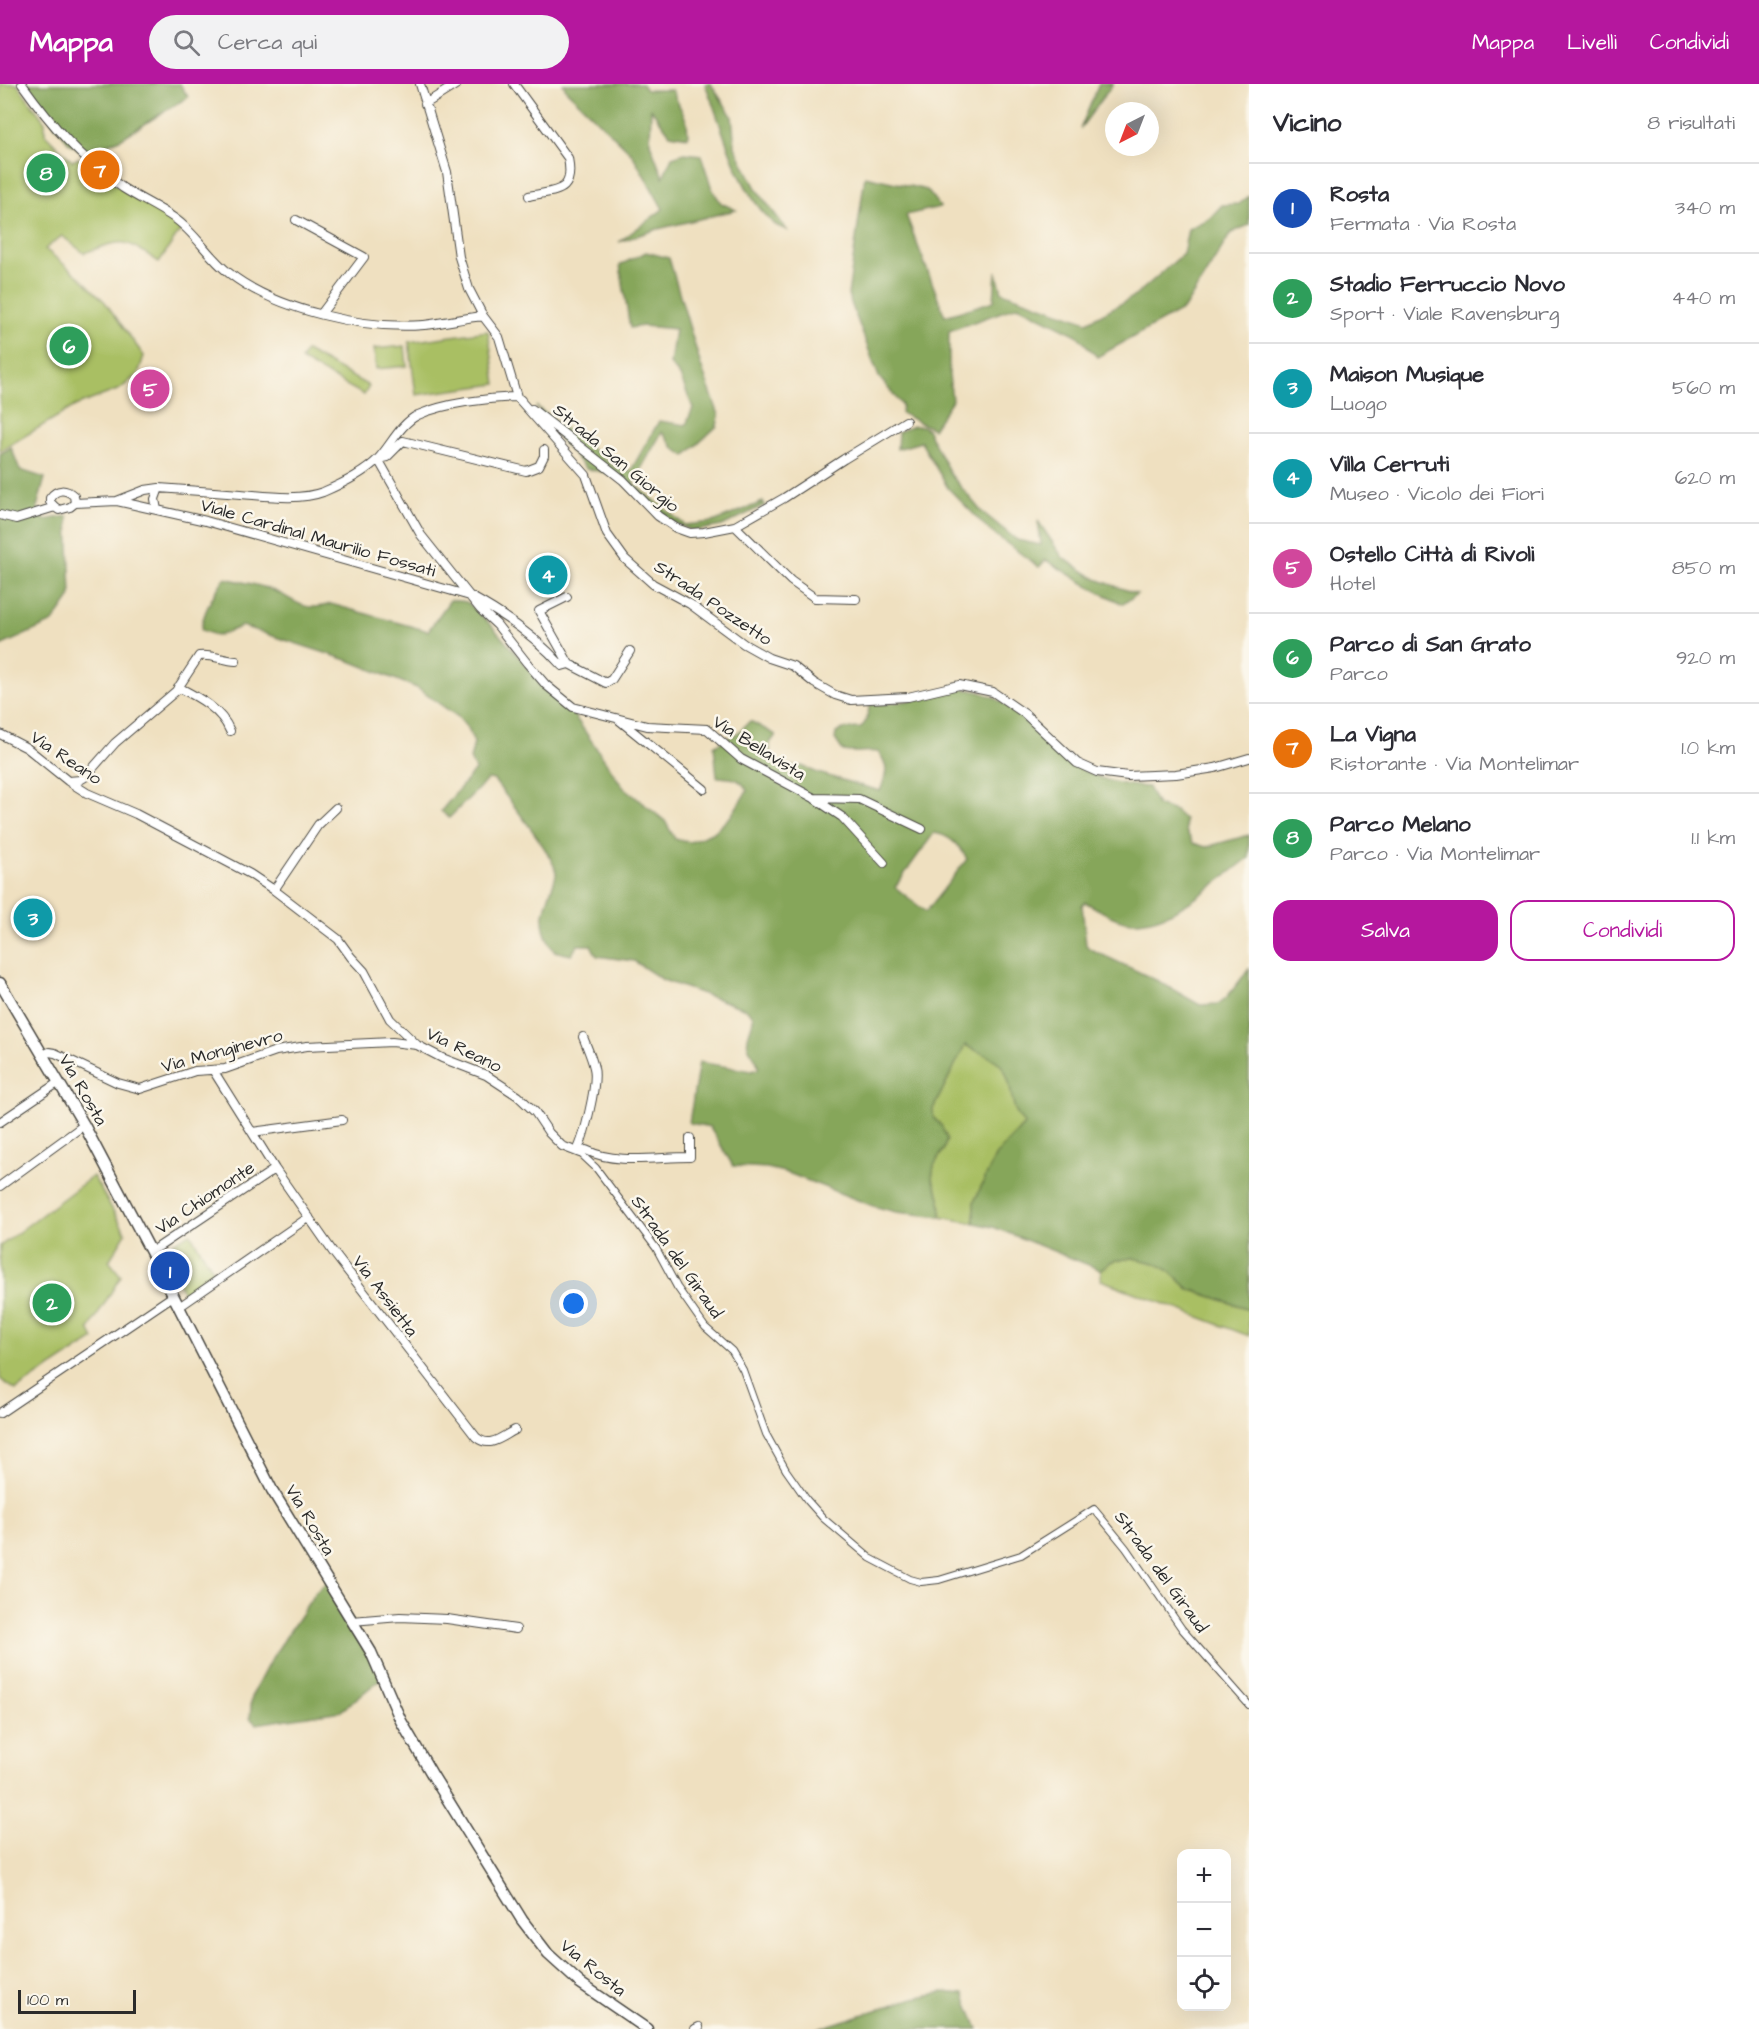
<!DOCTYPE html>
<html lang="it">
<head>
<meta charset="utf-8">
<style>
	body { margin:0; font-family:"Architects Daughter",sans-serif; background:#f2f2f3; color:#2b2b33 }
	.controls { position:absolute; right:18px; bottom:18px; display:grid; overflow:hidden; border-radius:12px; box-shadow:0 6px 24px #0002 }
	.controls button { width:54px; height:54px; display:grid; place-items:center; padding:0; border:0; border-bottom:2px solid #e1e1e2; background:#fff; color:#2b2b33; font:30px sans-serif }
	.compass { position:absolute; left:1105px; top:18px; width:54px; height:54px; border-radius:50%; background:#fff; box-shadow:0 6px 24px #0002; rotate:222deg }
	.scale { position:absolute; left:18px; bottom:15px; width:118px; box-sizing:border-box; padding-left:6px; border:3px solid #2b2b2b; border-top:0; font-size:16px; line-height:21px; white-space:nowrap; color:#2b2b2b; -webkit-text-stroke:4px #fbf7ec; paint-order:stroke }
	.you { position:absolute; left:574px; top:1220px; width:21px; height:21px; margin:-15px; border:4px solid #fff; border-radius:50%; background:#1a73e8; box-shadow:0 0 0 9px #1a73e833 }
	.badge { display:grid; place-items:center; width:39px; height:39px; border-radius:50%; background:#b5179e; color:#fff; font-size:20px; font-weight:700 }
	.pin { position:absolute; translate:-50% -50%; border:3px solid #fff; box-shadow:0 2px 6px #0006 }
	.list { margin:0; padding:0; list-style:none }
	h2 { display:flex; justify-content:space-between; align-items:center; height:78px; margin:0; padding:0 24px; font-size:26px }
	h2 small { font-size:20px; font-weight:400; color:#7c7c81 }
	.list li { display:grid; grid-template-columns:39px 1fr auto; gap:18px; align-items:center; box-sizing:border-box; height:90px; padding:0 24px; border-top:2px solid #e1e1e2 }
	.list b { display:block; font-size:22px; white-space:nowrap }
	.list p { margin:0; font-size:20px; white-space:nowrap; color:#7c7c81 }
	.list em { font-size:20px; font-style:normal; color:#7c7c81 }
	.actions { display:flex; gap:12px; padding:18px 24px }
	.actions a { flex:1; padding:14px 0; border:2px solid #b5179e; border-radius:18px; text-align:center; font-size:21px; color:#b5179e }
	.actions .main { background:#b5179e; color:#fff }
	.icon { flex:none; width:33px; height:33px; fill:none; stroke:currentColor; stroke-width:2; stroke-linecap:round; stroke-linejoin:round }
	.map { position:relative; flex:none; width:1249px; height:1945px; overflow:hidden }
	header { display:flex; align-items:center; gap:36px; box-sizing:border-box; height:84px; padding:0 30px; background:#b5179e; color:#fff }
	header strong { font-size:28px }
	nav { display:flex; gap:33px; margin-inline-start:auto; font-size:21px }
	.search { width:420px; height:54px; background:#f2f2f3; display:flex; align-items:center; gap:15px; box-sizing:border-box; padding:0 21px; border-radius:33px; color:#7c7c81; font-size:22px }
	main { display:flex }
	aside { flex:1; background:#fff }
	.map>svg:first-child { display:block }
	.green { fill:#a9bf64; stroke:#6a7548; stroke-width:1.5 }
	.forest { fill:#86a65a; stroke:#586842; stroke-width:1.5; fill-rule:evenodd }
	.lines { fill:none; stroke-linecap:round; stroke-linejoin:round }
	.pedestrian-casing { stroke:#484641; stroke-width:8 }
	.minor-casing { stroke:#484641; stroke-width:10 }
	.tertiary-casing { stroke:#484641; stroke-width:13 }
	.pedestrian { stroke:#fff; stroke-width:6 }
	.minor { stroke:#fff; stroke-width:8 }
	.tertiary { stroke:#fff; stroke-width:10 }
	.labels { text-anchor:middle; dominant-baseline:central; stroke-width:5; stroke-linejoin:round; paint-order:stroke }
	.street-label { font-size:18px; fill:#2b2b2b; stroke:#fbf7ec }
</style>
</head>
<body>
<header>
<strong>Mappa</strong>
<div class="search"><svg class="icon" aria-label="search" viewBox="0 0 24 24"><circle cx="10" cy="10" r="6"/><path d="M15 15l6 6"/></svg>Cerca qui</div>
<nav><a>Mappa</a><a>Livelli</a><a>Condividi</a></nav>
</header>
<main>
<div class="map">
<svg width="1249" height="1945" viewBox="0 0 1249 1945">
	<rect width="100%" height="100%" fill="#fbf7ec"/>
	<filter id="ink" filterUnits="userSpaceOnUse"><feTurbulence type="fractalNoise" baseFrequency=".0167" numOctaves="2"/><feDisplacementMap in="SourceGraphic" scale="12" xChannelSelector="R" yChannelSelector="G"/><feConvolveMatrix kernelMatrix="1 2 1 2 8 2 1 2 1" color-interpolation-filters="sRGB"/></filter>
	<filter id="wash" filterUnits="userSpaceOnUse"><feTurbulence type="fractalNoise" baseFrequency=".008" numOctaves="4" result="noise"/><feDisplacementMap in="SourceGraphic" scale="24" xChannelSelector="R" yChannelSelector="G"/><feGaussianBlur stdDeviation="1.35" result="paint"/><feColorMatrix in="noise" values="0 0 0 0 0 0 0 0 0 0 0 0 0 0 0 0 0 1.4 0 .05"/><feComposite in="paint" operator="in"/></filter>
	<g filter="url(#wash)">
		<rect width="100%" height="100%" fill="#efe0c0"/>
		<!-- green -->
		<path class="green" d="M0 0H17L45 38V50L72 77 79 74 93 85 89 92 93 97 104 93 184 141 159 178C122 154 126 154 84 169L62 152 45 165 81 194 105 218 144 272 138 290 120 305 75 322 0 367Z
			M488 247 496 300 416 311 409 258Z
			M405 262 407 282 376 285 374 265Z
			M306 267 369 302 364 311 301 276Z
			M965 961C975 966 991 971 999 979 1016 995 1007 1025 1025 1040L996 1071 974 1118V1139L941 1133 940 1113 932 1094 934 1081 944 1065 941 1041 932 1033 933 1025Z
			M93 1092 126 1149 109 1177 121 1192 89 1245 94 1255 16 1306 0 1295V1162Z
			M190 1149 215 1189 185 1211 161 1166Z
			M1133 1174 1155 1179 1170 1187 1189 1205 1249 1225V1252L1101 1196V1186L1112 1177Z"/>
		<!-- forest -->
		<path class="forest" d="M22 0H180L188 13 122 54 86 70 69 59Z
			M563 0H642L646 6H672L687 38 688 53 670 50 651 25 650 59 663 93 672 73 684 69 701 71 712 105 721 119 736 126 654 146 619 158 663 125 632 70 567 7Z
			M705 0H711L732 32 735 63 757 106 787 146C782 144 775 142 771 137 735 102 724 45 705 0Z
			M1099 0H1113L1080 45Z
			M865 92 927 106 940 123 906 131 945 232 994 217 996 187 1002 208 1087 238 1135 212 1183 170 1188 145 1210 134 1222 121 1239 120 1249 112V141L1231 149 1184 225 1097 273 1077 251 1018 222 949 247V291L952 316 933 345 901 329 902 321 879 293 848 211Z
			M646 168 669 174 701 282 719 331 717 342 685 372 674 364 662 348 633 399 685 441 713 438 763 418 765 421 722 442 693 447 670 437 621 391 586 385 550 344 536 322 616 384 630 388 659 337 686 341 693 324 680 292 670 280 675 245 643 242 630 244 620 181Z
			M913 342H922L927 345 951 391 981 427 1017 456 1041 461 1038 437 1063 474 1096 495 1137 510 1123 520 1088 502 1046 476 1039 483 990 447 948 404 921 358 897 365 898 348Z
			M11 363 20 386 45 394 37 423 44 436 68 432 71 512 53 538 0 562V370Z
			M225 494C240 498 258 500 272 506 297 516 301 529 331 520L428 547 450 516 467 518 491 541 540 597 569 624 623 703 665 737 675 755 690 758 714 748 731 732 747 707C741 693 731 694 717 693L714 662 739 648 750 637 776 651 770 659V675L776 682H802L818 689 880 707C886 692 890 682 878 668 866 666 855 670 843 667L835 655 836 649 843 645 861 644 866 637 870 621C884 620 898 619 911 616 925 613 946 604 960 605 1012 606 1036 656 1075 681 1098 696 1122 701 1148 703L1157 721 1175 727 1185 736 1186 747 1193 759 1206 763 1249 751V774C1217 797 1173 840 1132 838 1116 837 1099 826 1085 818L1082 821 1086 861 1090 865 1158 897 1200 921 1218 920 1227 913 1249 885V1225L1189 1205 1170 1187 1155 1179 1133 1174 1112 1177 1101 1186 993 1143 974 1139V1118L996 1071 1025 1040C1007 1025 1015 995 999 979 991 972 975 967 965 961L933 1025V1033L941 1041 947 1054 944 1065 934 1081 932 1094 940 1113 941 1133 896 1128 873 1122 788 1089 767 1084 733 1082 710 1043 689 1039 699 978 752 987 758 985C759 975 751 971 748 962 745 952 754 942 753 932L746 925 663 896 634 877 597 872 591 861H578L571 871 554 867C538 842 542 833 551 806 553 801 556 794 556 789 554 770 507 714 494 696L488 695 449 734 441 727 475 686 470 675 474 659 469 646 458 633 417 604 350 577 242 542 218 552 201 546C203 528 214 509 225 494ZM934 749C949 751 960 762 967 775L926 828 895 803Z
			M328 1497 383 1593 341 1627 256 1640 250 1634 252 1611 270 1577 315 1509Z
			M943 1908 964 1910 978 1945H817L914 1914Z"/>
	</g>
	<g filter="url(#ink)">
		<g class="lines">
			<!-- pedestrian casing -->
			<g class="pedestrian-casing">
				<path id="pedestrian" d="M580 1069 596 1084 656 1164 677 1203 705 1243 732 1267 743 1286 766 1350 786 1386 807 1416 823 1434 870 1474 910 1495 921 1498 939 1496 1021 1471 1094 1425 1126 1464 1182 1545 1249 1621"/>
			</g>
			<!-- minor casing -->
			<g class="minor-casing">
				<path id="minor" d="M22 0C52 42 80 74 123 104 140 115 158 123 174 134 196 149 208 173 229 189 276 226 365 246 424 241 444 239 463 234 483 232
					M420 0 447 88 459 173 469 205 483 232 499 253 517 313 521 316
					M514 0 568 74C575 110 556 106 529 112
					M425 20 457 0
					M296 136 364 173 321 230
					M532 325 623 396 658 432 676 444 690 449 704 448 735 442 784 414 844 375 906 337
					M378 375 421 451 480 525 497 541 527 579 546 601 573 623 647 642 707 645 741 675 814 714 859 715 922 745
					M378 375 387 373 403 357 526 387 539 382 544 372V366
					M117 417 145 406 159 404C186 406 214 408 241 410 267 412 299 417 323 408 342 400 364 389 378 375 391 361 400 340 418 331 445 319 488 314 517 313L586 391 607 450 625 475 653 500 690 520 744 560 769 574 793 582 814 599 835 611 851 616 908 613 959 601 993 608 1025 630 1077 679 1097 688 1128 692 1176 690 1215 684 1249 674
					M55 423 50 418V414C57 404 66 405 74 412L75 419
					M157 426 155 415 159 404
					M0 431 16 435 55 423 59 426 70 423 75 419 117 417 206 437 470 512C503 530 537 554 562 582L569 580 606 599 612 595 630 567
					M735 442 791 497 815 514 856 515
					M567 513 539 527 569 580
					M178 603C198 613 221 625 230 647
					M619 636 704 705
					M0 650 27 664 68 697 87 709 136 730 250 790 274 806 338 855 351 873 364 887 390 935 417 961 442 974 486 991 518 1012 535 1028 549 1049 562 1062 580 1069 586 1066C616 1081 656 1073 690 1073V1054
					M69 697 80 696 85 693 115 659 176 607 199 572C211 570 223 576 236 577
					M815 715 842 733 884 779
					M274 806 318 741 336 724
					M44 971 49 968 55 969 118 999 140 1005 195 987 225 985 276 967 307 962 392 958 417 961
					M213 986 275 1085 333 1168 476 1353C490 1365 501 1353 515 1346
					M0 1038 59 998
					M252 1048 342 1036
					M577 1067C584 1054 598 999 594 984 592 974 587 963 583 953
					M0 1102 84 1041
					M151 1168 275 1085
					M179 1223 309 1133
					M0 1329 173 1212
					M352 1537 400 1533 447 1535 516 1545
					M695 1945 699 1943"/>
			</g>
			<!-- tertiary casing -->
			<g class="tertiary-casing">
				<path id="tertiary" d="M0 899 84 1041 151 1168 272 1406 371 1568 401 1637 433 1692 522 1836 548 1870 580 1899 647 1945"/>
			</g>
			<!-- pedestrian -->
			<use href="#pedestrian" class="pedestrian"/>
			<!-- minor -->
			<use href="#minor" class="minor"/>
			<!-- tertiary -->
			<use href="#tertiary" class="tertiary"/>
		</g>
	</g>
	<g class="labels">
		<!-- street labels -->
		<g class="street-label">
			<text transform="translate(616 374) rotate(40)">Strada San Giorgio</text>
			<text transform="translate(318 454) rotate(16)">Viale Cardinal Maurilio Fossati</text>
			<text transform="translate(713 519) rotate(34)">Strada Pozzetto</text>
			<text transform="translate(759 664) rotate(32)">Via Bellavista</text>
			<text transform="translate(66 674) rotate(34)">Via Reano</text>
			<text transform="translate(464 966) rotate(26)">Via Reano</text>
			<text transform="translate(222 967) rotate(-15)">Via Monginevro</text>
			<text transform="translate(83 1006) rotate(60)">Via Rosta</text>
			<text transform="translate(205 1114) rotate(-34)">Via Chiomonte</text>
			<text transform="translate(677 1173) rotate(55)">Strada del Giraud</text>
			<text transform="translate(385 1212) rotate(53)">Via Assietta</text>
			<text transform="translate(310 1436) rotate(59)">Via Rosta</text>
			<text transform="translate(1161 1488) rotate(54)">Strada del Giraud</text>
			<text transform="translate(593 1884) rotate(39)">Via Rosta</text>
		</g>
	</g>
</svg>
<div class="controls">
<button>+</button>
<button>−</button>
<button><svg class="icon" aria-label="locate" viewBox="0 0 24 24"><circle cx="12" cy="12" r="6"/><path d="M12 2v4M12 18v4M2 12h4M18 12h4"/></svg></button>
</div>
<svg class="compass" viewBox="-18 -18 36 36"><path d="M0-13l5 13h-10z" fill="#e53935"/><path d="M0 13l5-13h-10z" fill="#7c7c81"/></svg>
<div class="scale">100 m</div>
<div class="you"></div>
<div class="pin badge" style="left:170px;top:1187px;background:#1a4fb4">1</div>
<div class="pin badge" style="left:52px;top:1219px;background:#2e9e5b">2</div>
<div class="pin badge" style="left:33px;top:834px;background:#0f9aa8">3</div>
<div class="pin badge" style="left:548px;top:491px;background:#0f9aa8">4</div>
<div class="pin badge" style="left:150px;top:305px;background:#d1479c">5</div>
<div class="pin badge" style="left:69px;top:262px;background:#2e9e5b">6</div>
<div class="pin badge" style="left:100px;top:86px;background:#e8710a">7</div>
<div class="pin badge" style="left:46px;top:89px;background:#2e9e5b">8</div>
</div>
<aside>
<h2>Vicino<small>8 risultati</small></h2>
<ul class="list">
<li><span class="badge" style="background:#1a4fb4">1</span><div><b>Rosta</b><p>Fermata · Via Rosta</p></div><em>340 m</em></li>
<li><span class="badge" style="background:#2e9e5b">2</span><div><b>Stadio Ferruccio Novo</b><p>Sport · Viale Ravensburg</p></div><em>440 m</em></li>
<li><span class="badge" style="background:#0f9aa8">3</span><div><b>Maison Musique</b><p>Luogo</p></div><em>560 m</em></li>
<li><span class="badge" style="background:#0f9aa8">4</span><div><b>Villa Cerruti</b><p>Museo · Vicolo dei Fiori</p></div><em>620 m</em></li>
<li><span class="badge" style="background:#d1479c">5</span><div><b>Ostello Città di Rivoli</b><p>Hotel</p></div><em>850 m</em></li>
<li><span class="badge" style="background:#2e9e5b">6</span><div><b>Parco di San Grato</b><p>Parco</p></div><em>920 m</em></li>
<li><span class="badge" style="background:#e8710a">7</span><div><b>La Vigna</b><p>Ristorante · Via Montelimar</p></div><em>1.0 km</em></li>
<li><span class="badge" style="background:#2e9e5b">8</span><div><b>Parco Melano</b><p>Parco · Via Montelimar</p></div><em>1.1 km</em></li>
</ul>
<div class="actions"><a class="main">Salva</a><a>Condividi</a></div>
</aside>
</main>
</body>
</html>
